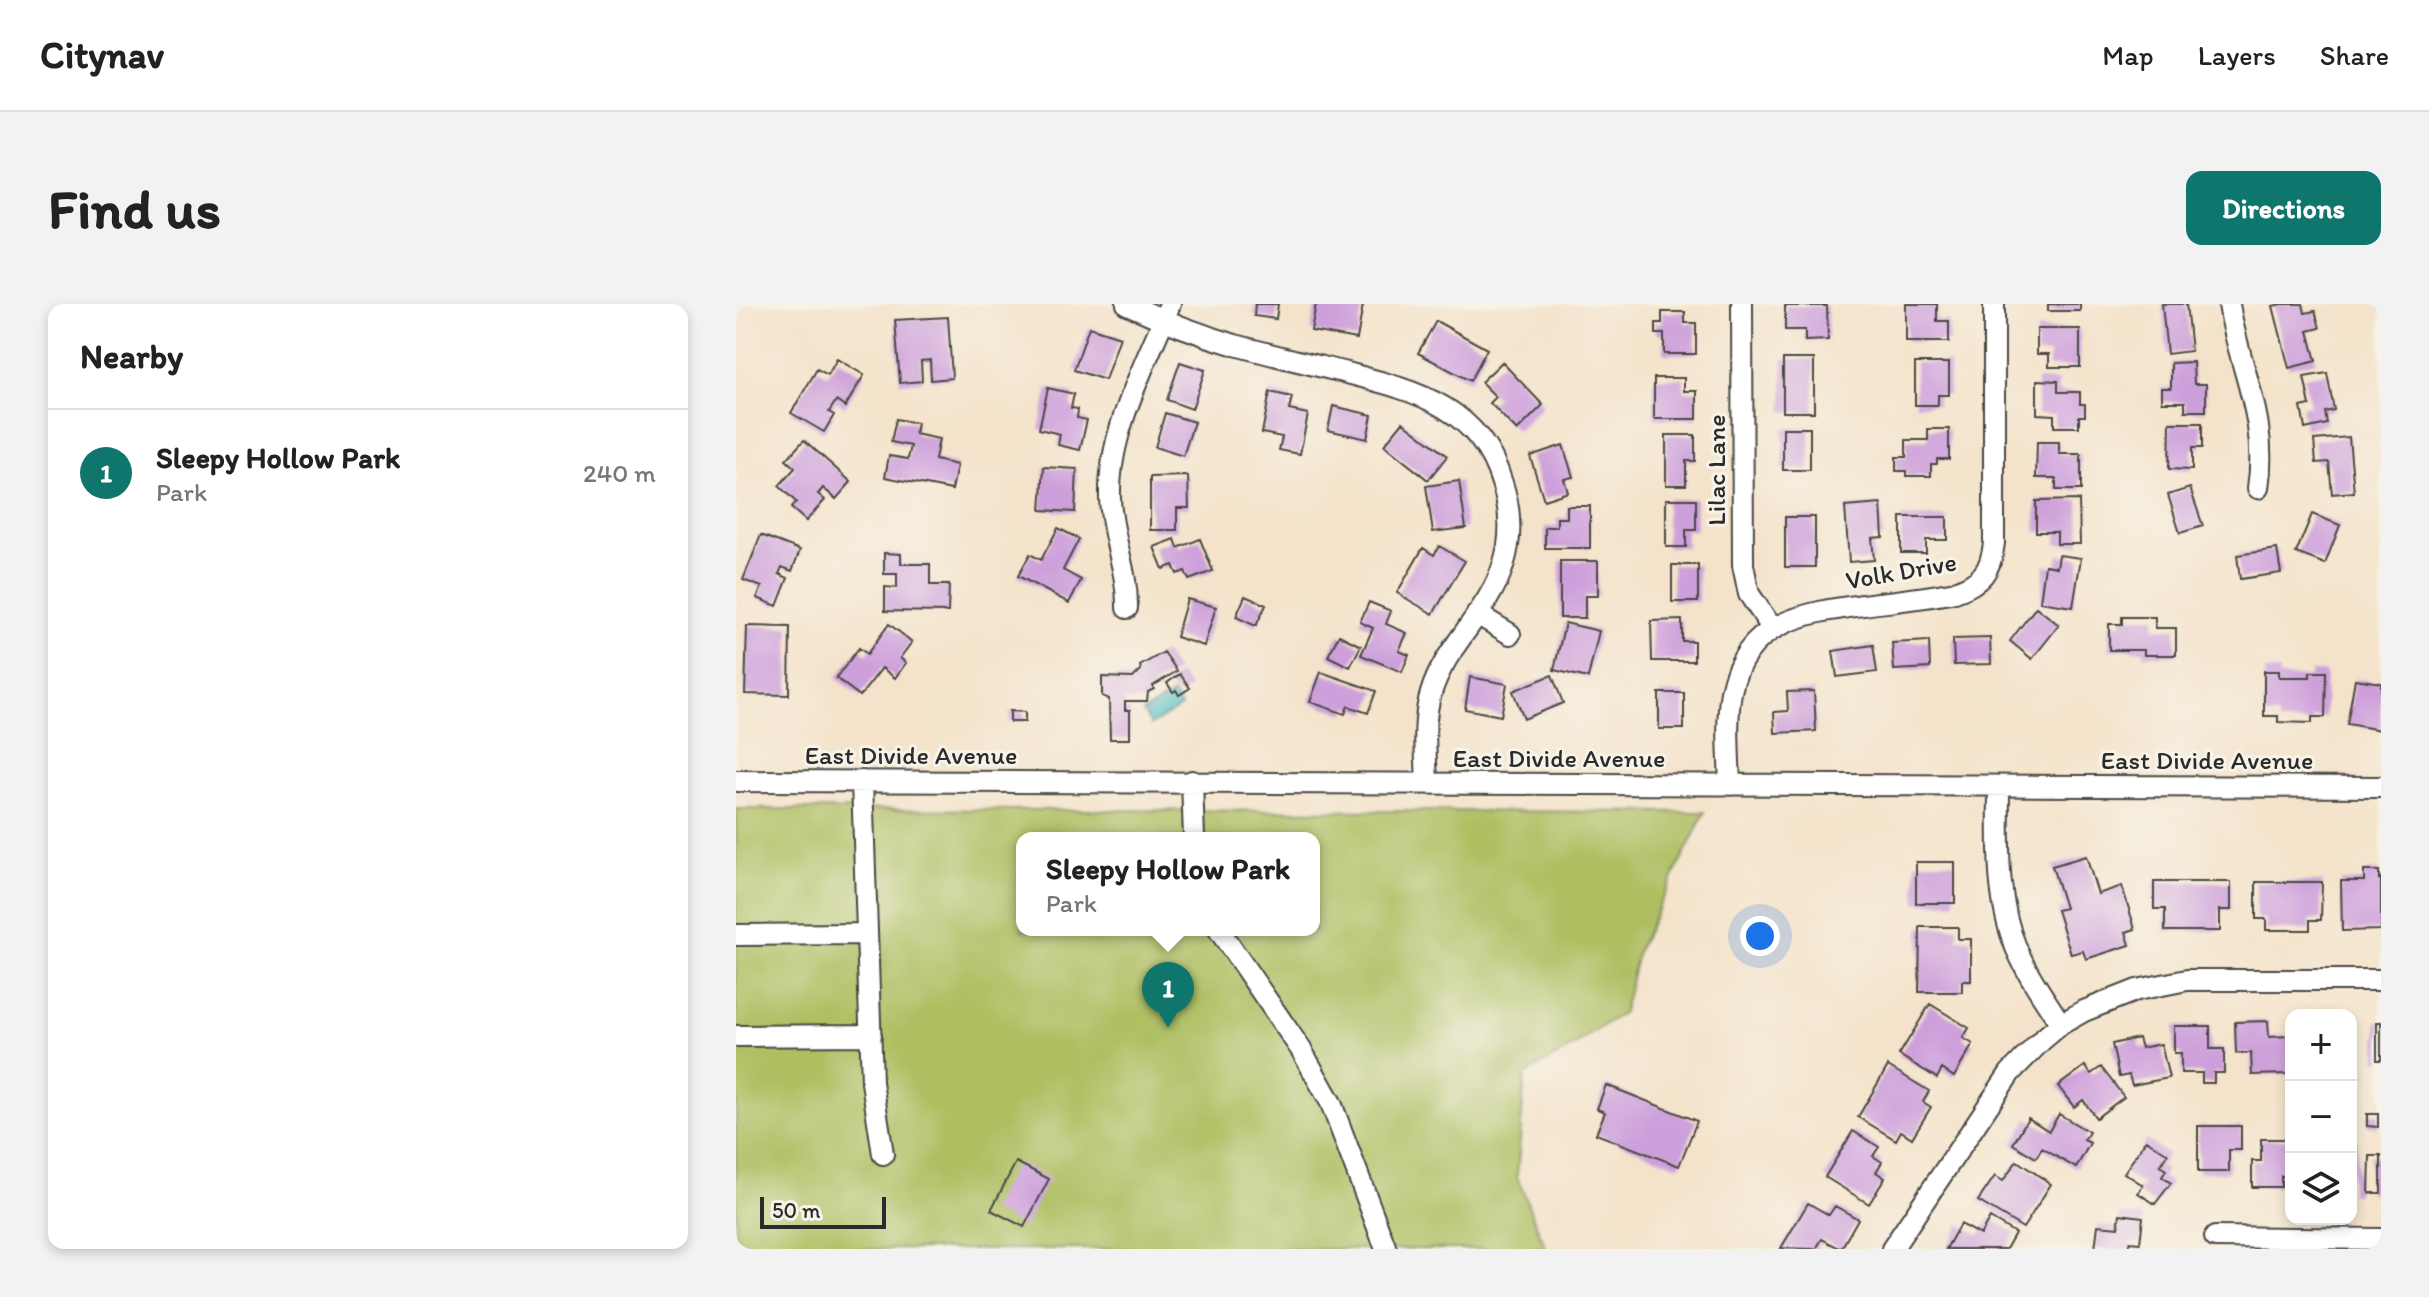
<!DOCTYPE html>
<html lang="en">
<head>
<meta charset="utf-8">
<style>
	body { margin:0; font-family:Itim,sans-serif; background:#f2f2f2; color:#222 }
	.controls { position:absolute; right:24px; bottom:24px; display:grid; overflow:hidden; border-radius:16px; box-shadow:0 4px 12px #0003 }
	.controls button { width:72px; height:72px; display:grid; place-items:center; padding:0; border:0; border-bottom:2px solid #e0e0e0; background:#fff; color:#222; font:40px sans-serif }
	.scale { position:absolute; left:24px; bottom:20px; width:126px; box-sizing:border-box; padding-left:8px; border:4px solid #2b2b2b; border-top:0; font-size:22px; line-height:28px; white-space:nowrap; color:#2b2b2b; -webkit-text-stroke:6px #f7f3e8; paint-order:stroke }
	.you { position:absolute; left:1024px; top:632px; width:28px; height:28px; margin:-20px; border:6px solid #fff; border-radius:50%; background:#1a73e8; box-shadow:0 0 0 12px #1a73e833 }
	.badge { display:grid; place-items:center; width:52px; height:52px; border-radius:50%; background:#0f766e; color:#fff; font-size:26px; font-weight:700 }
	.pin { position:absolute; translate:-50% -66px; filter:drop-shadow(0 2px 4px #0008) }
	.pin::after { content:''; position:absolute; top:42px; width:28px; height:24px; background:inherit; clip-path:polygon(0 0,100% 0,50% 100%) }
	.popup { position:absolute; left:280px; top:528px; width:304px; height:104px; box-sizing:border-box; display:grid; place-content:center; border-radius:16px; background:#fff; filter:drop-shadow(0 2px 6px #0005); font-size:26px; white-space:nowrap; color:#767676 }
	.popup b { font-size:30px; color:#222 }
	.popup::after { content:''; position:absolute; left:50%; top:100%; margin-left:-16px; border:16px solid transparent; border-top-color:#fff }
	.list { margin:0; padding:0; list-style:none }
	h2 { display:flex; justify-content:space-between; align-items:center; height:104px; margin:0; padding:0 32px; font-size:34px }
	h2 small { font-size:26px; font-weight:400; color:#767676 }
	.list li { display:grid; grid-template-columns:52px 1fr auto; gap:24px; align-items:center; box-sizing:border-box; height:128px; padding:0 32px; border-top:2px solid #e0e0e0 }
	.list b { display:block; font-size:30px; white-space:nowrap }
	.list p { margin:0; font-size:26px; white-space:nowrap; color:#767676 }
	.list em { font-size:26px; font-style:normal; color:#767676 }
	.icon { flex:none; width:44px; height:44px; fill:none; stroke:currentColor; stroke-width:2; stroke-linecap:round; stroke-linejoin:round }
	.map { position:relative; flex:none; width:1645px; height:945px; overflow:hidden; border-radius:16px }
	header { display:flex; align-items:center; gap:48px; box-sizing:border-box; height:112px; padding:0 40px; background:#fff; border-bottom:2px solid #e0e0e0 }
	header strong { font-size:38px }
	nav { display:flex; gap:44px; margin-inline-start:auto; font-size:28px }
	.intro { display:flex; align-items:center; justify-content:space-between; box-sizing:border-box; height:192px; padding:0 48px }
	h1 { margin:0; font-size:56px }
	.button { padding:20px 36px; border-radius:16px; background:#0f766e; color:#fff; font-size:28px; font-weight:700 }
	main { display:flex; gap:48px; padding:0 48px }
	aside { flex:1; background:#fff; border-radius:16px; box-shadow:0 4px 12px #0003 }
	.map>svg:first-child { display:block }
	.green { fill:#aebf62; stroke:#6c7546; stroke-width:2; fill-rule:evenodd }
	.water { fill:#4cbac4; stroke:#3c7278; stroke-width:2 }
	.building { fill:#cea0db }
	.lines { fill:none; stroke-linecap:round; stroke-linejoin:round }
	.minor-casing { stroke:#494743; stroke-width:24 }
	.minor { stroke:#fff; stroke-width:20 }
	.labels { text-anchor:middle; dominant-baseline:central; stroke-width:6; stroke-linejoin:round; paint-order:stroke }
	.street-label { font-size:26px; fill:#2b2b2b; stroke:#f7f3e8 }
</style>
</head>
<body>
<header>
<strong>Citynav</strong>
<nav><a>Map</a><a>Layers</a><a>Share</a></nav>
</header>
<div class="intro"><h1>Find us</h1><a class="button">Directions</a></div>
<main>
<aside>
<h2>Nearby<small></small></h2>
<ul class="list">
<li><span class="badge">1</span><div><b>Sleepy Hollow Park</b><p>Park</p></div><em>240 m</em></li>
</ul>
</aside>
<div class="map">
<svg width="1645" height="945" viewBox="0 0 1645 945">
	<rect width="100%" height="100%" fill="#f7f3e8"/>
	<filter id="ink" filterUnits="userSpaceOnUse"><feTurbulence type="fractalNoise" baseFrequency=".0125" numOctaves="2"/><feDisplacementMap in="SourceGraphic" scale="16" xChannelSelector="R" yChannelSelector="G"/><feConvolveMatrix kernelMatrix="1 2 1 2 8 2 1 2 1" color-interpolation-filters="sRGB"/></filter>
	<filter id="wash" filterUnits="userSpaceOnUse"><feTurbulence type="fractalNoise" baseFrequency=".006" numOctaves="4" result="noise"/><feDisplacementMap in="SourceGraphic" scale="32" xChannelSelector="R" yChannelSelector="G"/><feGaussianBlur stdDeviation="1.8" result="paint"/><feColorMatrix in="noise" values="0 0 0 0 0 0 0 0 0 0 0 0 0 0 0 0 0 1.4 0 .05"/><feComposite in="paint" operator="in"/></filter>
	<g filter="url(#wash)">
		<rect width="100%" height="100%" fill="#f4e3ca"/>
		<!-- green -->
		<path class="green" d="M0 505 969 508 902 645 887 708 841 740 789 771 781 873 810 945H0ZM286 534H578V626H286Z"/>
		<!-- water -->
		<path class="water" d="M437 390 445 403 415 421 407 408Z"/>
		<g id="blocks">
			<!-- building -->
			<path class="building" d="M519 0H542L540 15 518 12Z
				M580 0 627 1 621 35 575 27Z
				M1170 0H1201V17H1213V38H1170Z
				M1312 0H1344V7H1312Z
				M1426 0H1450L1455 47 1431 50Z
				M1545 0H1567L1569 9 1579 7 1584 24 1572 27 1580 57 1553 64 1537 2Z
				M1049 2H1091L1092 36 1069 37V26H1049Z
				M926 8H949V19H960V50H928V30H920V19H926Z
				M212 13 216 74 195 76 194 56 185 57 186 77 164 79 159 16Z
				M700 17 751 45 734 77 682 49Z
				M353 23 384 33 369 76 338 66Z
				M1301 25H1344V63H1313V50H1301Z
				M101 55 128 71 109 103 100 97 93 108 98 111 88 128 55 109 81 65 92 71Z
				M1047 55H1078V108H1047Z
				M444 58 469 66 456 105 431 96Z
				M766 58 807 101 781 127 754 99 760 93 745 78Z
				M1457 58 1458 80H1470V107H1449V98H1426V84H1435V59Z
				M1179 59H1213V91H1202V101H1179Z
				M1591 69 1598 106 1589 108 1591 120 1569 125 1565 103 1574 101 1568 73Z
				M918 74H948V87H961V115H918Z
				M1301 76 1322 77V88H1344V100H1349V112H1343V123H1318V111L1301 110Z
				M312 84 338 90 335 104 342 105 341 114 351 116 344 146 322 141 324 130 303 125Z
				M534 88 556 93 553 106 572 110 564 150 543 146 546 133 526 129Z
				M597 102 636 111 631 135 592 126Z
				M429 109 458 118 447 152 419 143Z
				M160 115 181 119 179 130 203 135 199 156 221 161 216 186 149 173 153 152 172 155 175 142 155 138Z
				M667 118 711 152 692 176 648 141Z
				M1434 119H1466V144H1456V166L1433 165Z
				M1047 124H1074V166H1047Z
				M1192 125H1213V155H1201V160H1195V172H1170V167H1160V153H1170V136H1192Z
				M930 131H959V157H950V181H930Z
				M1613 133 1618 188 1596 190 1593 158 1580 159 1578 136Z
				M68 136 115 178 100 195 87 184 82 190 89 196 70 217 55 204 60 198 43 182 59 164 50 156Z
				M1301 138H1323V150H1345V186H1320V174H1300Z
				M827 141 837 173 828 175 832 188 808 196 794 152Z
				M308 163 341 165 339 208 305 206Z
				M452 172 453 204H441V226H414V173Z
				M723 177 730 224 697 228 690 182Z
				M1454 184 1467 222 1444 229 1432 191Z
				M930 195H960V226H950V243H930Z
				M1343 196 1344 240H1321V228H1300V197Z
				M1145 200 1147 233 1136 234 1138 256 1113 258 1109 203Z
				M831 202H854V244H809V223H821V214H831Z
				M1576 210 1604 221 1589 260 1560 249Z
				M1049 213H1079V263H1049Z
				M1165 213H1211V236H1190V249H1165Z
				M322 224 343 235 327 266 345 276 333 299 282 272 294 250 305 256Z
				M25 231 64 246 56 267 46 263 43 270 52 274 41 302 21 294 26 283 7 276Z
				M439 235 442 244 464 235 477 267 453 276 449 267 441 270 437 261 427 265 418 243Z
				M703 242 729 257 697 310 661 289 687 244 698 251Z
				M1541 245 1545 269 1504 275 1501 251Z
				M148 249 165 250V260H194V281H213L212 308 149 307V283L161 284V270H148Z
				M1323 251 1345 254 1337 303 1304 298 1309 261 1321 263Z
				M824 257H862V292H849V314H824Z
				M936 261H962V298H936Z
				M509 292 530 301 520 322 500 313Z
				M451 295 480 303 468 342 440 333Z
				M633 298 655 307 650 320 671 329 663 347 673 351 666 368 625 351 637 324 624 318Z
				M1300 303 1323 321 1296 355 1274 337Z
				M1386 313H1419V324H1440V351H1408V346H1373V320H1386Z
				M946 316V337H958V357H916L915 317Z
				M829 319 863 327 852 374 818 366Z
				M153 320 176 338 164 354 170 359 159 374 146 364 124 392 100 374 123 344 131 350Z
				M11 322 54 323 53 391 9 390Z
				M603 331 625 342 614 363 592 352Z
				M1254 334 1255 360 1218 361 1217 335Z
				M1193 337 1194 364 1158 366 1156 339Z
				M1137 341 1141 368 1101 373 1097 347Z
				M428 348 441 367 417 382 418 385 412 388 411 397H389V406H394V435H374L373 395 366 392V373L397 374 405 366 404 362Z
				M1528 367H1543V373H1574V368H1590L1589 413H1576V419L1542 418V412H1528Z
				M585 368 640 387 632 409 612 402 609 410 574 398Z
				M444 370 454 384 443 391 440 386 437 388 431 379Z
				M816 371 827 399 788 415 777 387Z
				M734 373 771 380 765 412 729 405Z
				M1619 375 1645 379V426L1611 420Z
				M1078 387 1080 427 1039 429 1038 408 1052 407 1051 388Z
				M923 389H948V425H923Z
				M274 407 289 408V418H274Z
				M1350 552 1362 590 1386 582 1399 625 1390 628 1394 641 1350 655 1347 647 1335 650 1321 606 1329 604 1316 562Z
				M1180 558H1219V599H1180Z
				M1628 567H1643V575L1645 574V626L1606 627 1605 577H1628Z
				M1418 578H1495V606H1484V627H1429V605H1418Z
				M1520 578H1586L1585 616H1574V626H1530V615H1520Z
				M1184 623H1222V635H1235V677H1226V688H1183Z
				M1194 700 1233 724 1227 734 1237 740 1218 773 1206 765 1201 774 1163 751Z
				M1532 717 1533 733 1554 732V770L1516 771 1515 749H1500L1499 718Z
				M1641 718H1645V756H1641Z
				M1438 722H1474V745H1488V769H1478V779H1466V769H1445V749H1438Z
				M1402 734 1405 744 1425 740 1433 774 1396 781 1393 771 1383 773 1376 740Z
				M1615 740H1619V767H1615Z
				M1152 762 1193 787 1187 798 1195 803 1176 834 1165 827 1160 836 1122 813Z
				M1349 762 1355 770 1365 763 1388 793 1360 814 1347 796 1338 803 1322 782Z
				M870 781 961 817 943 862 860 830 869 808 861 805Z
				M1323 810 1353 828 1348 836 1354 839 1340 864 1306 844 1300 854 1277 840 1292 814 1313 827Z
				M1631 810H1642V823L1631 822Z
				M1462 822H1505V846H1493V868H1462Z
				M1117 827 1143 843 1137 852 1146 858 1140 868 1149 874 1133 900 1089 873Z
				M1525 835H1555L1554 872H1545V883H1516V857H1525Z
				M1410 836 1432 850 1424 862 1430 866 1426 873 1435 879 1419 900 1402 889 1407 881 1388 869Z
				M1615 842H1621V890H1615Z
				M1634 852H1645V889H1633Z
				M1281 857 1315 880 1287 924 1242 897 1259 872 1267 877Z
				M280 858 313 875 288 923 255 906Z
				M1072 899 1093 911 1099 902 1122 915 1105 945 1086 935 1080 945 1045 944Z
				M1384 910 1407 913 1404 939 1394 938 1393 945H1359L1362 921 1382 923Z
				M1254 914 1279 929 1270 945H1210L1224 920 1244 931Z"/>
		</g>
	</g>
	<g filter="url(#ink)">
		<use href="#blocks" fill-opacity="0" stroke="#494743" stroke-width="2"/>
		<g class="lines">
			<!-- minor casing -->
			<g class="minor-casing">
				<path id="minor" d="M391 0C426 16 462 30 499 41 536 51 574 60 611 69 679 87 743 102 766 179 775 206 776 235 767 262 752 309 709 342 695 389 686 417 690 450 691 479
					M1006 0 1007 261 1013 290 1036 324
					M1493 0C1503 66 1533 114 1522 184
					M391 304C392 266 375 232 374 194 372 128 410 60 434 0
					M741 310 774 330
					M0 477 1645 483
					M126 477 136 778 147 850
					M456 477 458 534
					M994 481C993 451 990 418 995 388 1009 318 1067 309 1127 301 1158 297 1189 294 1219 288 1245 279 1255 267 1258 239V0
					M1263 482C1263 536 1259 595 1281 646 1293 673 1309 696 1325 720
					M483 626 566 747 595 799 650 945
					M0 631 131 630
					M0 732 135 731
					M1479 933 1645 935
					M1156 945 1274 769 1306 736 1325 720 1348 707 1401 686 1451 676H1645"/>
			</g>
			<!-- minor -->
			<use href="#minor" class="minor"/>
		</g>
	</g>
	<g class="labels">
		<!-- street labels -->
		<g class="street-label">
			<text transform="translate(980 166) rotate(-90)">Lilac Lane</text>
			<text transform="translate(1165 267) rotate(-10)">Volk Drive</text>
			<text x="175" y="451">East Divide Avenue</text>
			<text x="823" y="454">East Divide Avenue</text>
			<text x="1471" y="456">East Divide Avenue</text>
		</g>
	</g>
</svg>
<div class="controls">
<button>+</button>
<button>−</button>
<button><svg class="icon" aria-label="layers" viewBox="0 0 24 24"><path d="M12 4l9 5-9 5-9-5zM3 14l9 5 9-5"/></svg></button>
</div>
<div class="scale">50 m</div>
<div class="you"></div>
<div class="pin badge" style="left:432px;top:724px">1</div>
<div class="popup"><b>Sleepy Hollow Park</b>Park</div>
</div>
</main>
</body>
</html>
